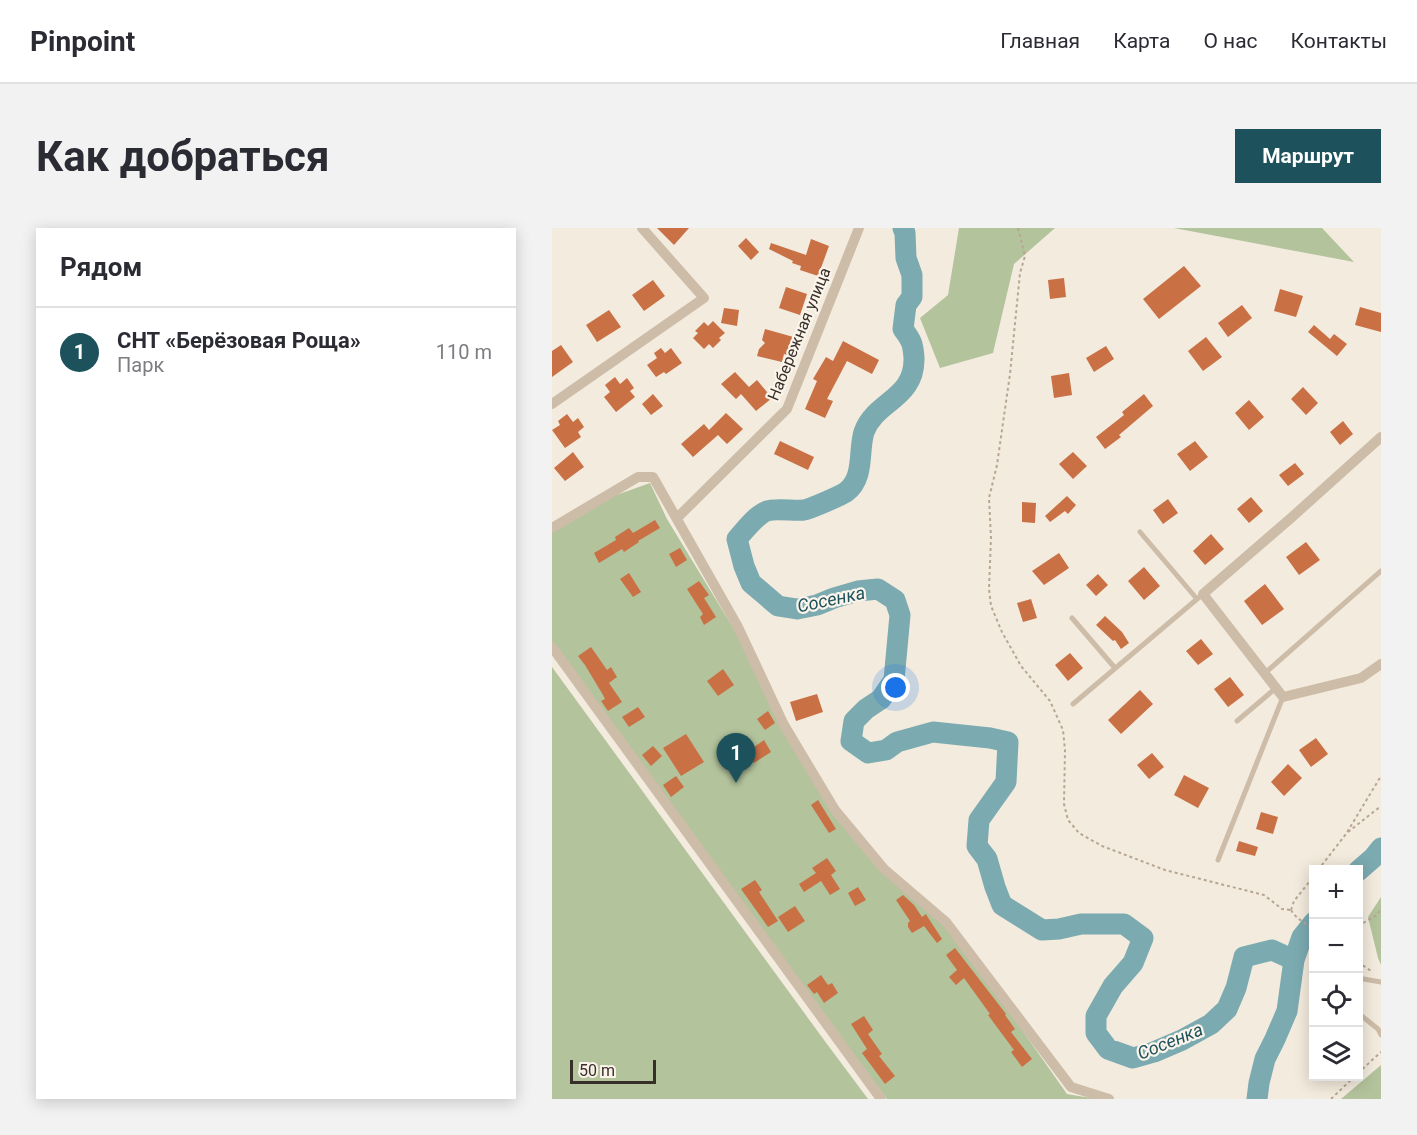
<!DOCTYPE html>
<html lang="ru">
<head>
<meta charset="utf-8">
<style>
	body { margin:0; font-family:Roboto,sans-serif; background:#f2f2f3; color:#2b2b33 }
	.controls { position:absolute; right:18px; bottom:18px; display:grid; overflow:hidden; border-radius:0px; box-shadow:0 3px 15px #0003 }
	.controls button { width:54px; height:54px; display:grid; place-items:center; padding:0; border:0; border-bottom:2px solid #e1e1e2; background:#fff; color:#2b2b33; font:30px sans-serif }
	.scale { position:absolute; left:18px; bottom:15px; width:86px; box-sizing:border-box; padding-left:6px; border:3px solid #392f29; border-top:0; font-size:16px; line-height:21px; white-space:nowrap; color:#392f29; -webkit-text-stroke:4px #faf4ea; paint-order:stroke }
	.you { position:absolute; left:344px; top:460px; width:21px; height:21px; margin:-15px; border:4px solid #fff; border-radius:50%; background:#1a73e8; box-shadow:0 0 0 9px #1a73e833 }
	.badge { display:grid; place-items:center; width:39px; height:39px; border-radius:50%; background:#1d525c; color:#fff; font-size:20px; font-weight:700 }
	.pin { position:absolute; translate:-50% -50px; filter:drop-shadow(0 2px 3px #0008) }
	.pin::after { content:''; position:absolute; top:32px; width:21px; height:18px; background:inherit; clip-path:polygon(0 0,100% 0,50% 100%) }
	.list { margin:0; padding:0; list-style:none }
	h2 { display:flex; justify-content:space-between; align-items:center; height:78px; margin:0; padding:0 24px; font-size:26px }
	h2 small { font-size:20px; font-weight:400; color:#7c7c81 }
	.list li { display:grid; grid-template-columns:39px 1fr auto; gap:18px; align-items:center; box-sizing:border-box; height:90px; padding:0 24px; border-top:2px solid #e1e1e2 }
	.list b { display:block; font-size:22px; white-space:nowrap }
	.list p { margin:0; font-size:20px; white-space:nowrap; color:#7c7c81 }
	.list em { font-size:20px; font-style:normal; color:#7c7c81 }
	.icon { flex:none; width:33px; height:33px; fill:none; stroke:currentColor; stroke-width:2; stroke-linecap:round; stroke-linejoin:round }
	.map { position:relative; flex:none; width:829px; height:871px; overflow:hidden; border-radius:0px }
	header { display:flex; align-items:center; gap:36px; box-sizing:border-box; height:84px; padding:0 30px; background:#fff; border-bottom:2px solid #e1e1e2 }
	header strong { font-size:28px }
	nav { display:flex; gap:33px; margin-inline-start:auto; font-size:21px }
	.intro { display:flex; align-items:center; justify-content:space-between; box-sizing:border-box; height:144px; padding:0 36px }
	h1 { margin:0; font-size:42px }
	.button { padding:15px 27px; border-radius:0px; background:#1d525c; color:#fff; font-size:21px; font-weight:700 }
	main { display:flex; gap:36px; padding:0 36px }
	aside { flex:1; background:#fff; border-radius:0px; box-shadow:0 3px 15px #0003 }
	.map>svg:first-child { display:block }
	.green { fill:#b3c39c }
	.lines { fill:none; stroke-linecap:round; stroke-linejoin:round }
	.river { stroke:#7baab1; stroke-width:21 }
	.building { fill:#c97045 }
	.path { stroke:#b8a692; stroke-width:2; stroke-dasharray:3 3; stroke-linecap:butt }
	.service { stroke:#ccbca8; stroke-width:5 }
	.minor { stroke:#ccbca8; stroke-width:10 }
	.labels { text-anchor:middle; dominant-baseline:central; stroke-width:4.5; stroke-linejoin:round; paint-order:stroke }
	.street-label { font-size:16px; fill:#392f29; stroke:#faf4ea }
	.water-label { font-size:18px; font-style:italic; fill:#1d525c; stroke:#faf4ea }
</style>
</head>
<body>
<header>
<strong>Pinpoint</strong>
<nav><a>Главная</a><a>Карта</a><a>О нас</a><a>Контакты</a></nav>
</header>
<div class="intro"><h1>Как добраться</h1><a class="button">Маршрут</a></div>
<main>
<aside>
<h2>Рядом<small></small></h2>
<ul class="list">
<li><span class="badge">1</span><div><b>СНТ «Берёзовая Роща»</b><p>Парк</p></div><em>110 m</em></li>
</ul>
</aside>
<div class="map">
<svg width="829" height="871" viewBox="0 0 829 871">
	<rect width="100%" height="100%" fill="#f3ebdd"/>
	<!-- green -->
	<path class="green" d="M407 0H503L462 36 441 125 388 140 368 90 396 67Z
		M622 0H770L802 34Z
		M98 255 115 291 183 403 305 613 392 698 458 785 515 866 544 871H335L0 417V302L56 270Z
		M0 439 272 812 316 871H0Z
		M829 669V737L826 730 816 689Z
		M829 837V871H789Z"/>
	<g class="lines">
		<!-- river -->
		<path class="river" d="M351 0 353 5 354 30 360 47V69L354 77 351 101C360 113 361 116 362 130 363 171 323 173 312 204 306 223 313 250 294 264 288 268 258 281 252 282 243 283 222 280 215 283 204 287 193 302 185 311L192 338 199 355 226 378 245 381 265 377 282 370 306 363 326 361 343 372 348 387 342 452 329 471 314 481 302 493 299 513 316 525 334 522 345 514 381 504 438 510 456 514 454 554 427 592 425 618 435 631 443 659 450 677 490 702 507 701 529 696H572L591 710 581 735 561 758 544 788V805L556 821 581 830 602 824 630 812 659 796 675 781 684 760 692 729 720 722 742 732 735 783 723 811 713 831 707 855 705 871
			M806 643 821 630 829 620
			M742 732 750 709 762 694"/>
	</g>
	<!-- building -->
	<path class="building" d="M105 0H137L122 17Z
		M194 10 207 24 199 32 186 18Z
		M259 11 277 18 266 48 248 42 249 38 240 35 241 33 217 21 219 15 254 27Z
		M632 38 649 58 607 91 591 71Z
		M512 50 514 69 498 71 496 52Z
		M101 52 113 68 92 83 80 67Z
		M234 59 255 66 248 87 227 80Z
		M728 61 751 68 744 89 722 83Z
		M690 77 700 90 676 109 666 95Z
		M808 79 829 85V104L803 97Z
		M172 80 187 82 185 98 169 95Z
		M57 82 69 99 45 114 34 97Z
		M161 93 173 105 167 110 169 112 161 120 157 116 152 121 141 110 146 105 143 103 152 94 156 98Z
		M762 97 778 111 782 106 795 116 785 128 756 104Z
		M213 101 245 110 239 128 232 126 230 134 205 128 207 121 213 115 210 112Z
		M654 109 670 129 651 143 636 123Z
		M291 113 327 132 320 146 295 133 275 171 281 173 273 190 253 181 265 153 261 151 274 129 281 133Z
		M9 117 21 134 0 149V123Z
		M554 118 562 131 542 144 534 130Z
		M109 120 113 125 119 120 130 135 114 146 112 144 104 149 95 137 105 130 102 125Z
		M183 144 197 159 205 152 220 170 204 183 189 166 184 171 169 156Z
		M517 145 520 167 502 170 499 148Z
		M63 149 68 156 75 150 82 160 78 163 83 169 64 184 52 169 58 164 53 157Z
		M751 159 766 175 754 187 739 171Z
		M101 166 111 178 99 187 90 176Z
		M592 166 601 178 567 207 569 209 553 221 544 209 572 187 570 184Z
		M697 172 712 189 697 202 683 185Z
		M174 185 191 201 175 216 166 207 141 229 129 216 152 196 157 202Z
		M15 186 21 194 26 190 32 199 26 204 29 209 13 220 0 202 8 197 6 193Z
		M791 193 801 206 788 217 778 204Z
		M228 213 262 229 256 242 222 226Z
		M643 213 656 229 638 243 625 226Z
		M21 224 32 239 13 253 2 240Z
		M521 224 535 238 521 251 507 236Z
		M743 235 752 246 736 258 727 247Z
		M515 268 524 277 516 286 513 283 498 294 493 288Z
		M699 269 711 283 697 295 685 281Z
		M616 271 626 285 611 296 601 282Z
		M470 274 484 275 483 295 470 294Z
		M103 292 108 300 86 313 87 314 72 324 70 321 47 335 42 325 64 312 63 309 77 300 81 305Z
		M659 306 672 321 653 337 641 323Z
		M754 314 768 332 747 347 734 329Z
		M128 320 135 332 124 339 117 326Z
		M507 325 517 340 492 357 480 343Z
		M592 339 608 358 592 372 576 353Z
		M77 345 89 364 81 369 68 351Z
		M546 346 556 357 544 368 534 357Z
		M147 353 157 367 152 370 164 389 152 397 148 389 151 386 135 361Z
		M713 356 732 381 710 397 692 373Z
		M479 371 485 390 471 394 465 375Z
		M553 388 570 404 577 415 569 421 563 412 561 413 544 397Z
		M649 411 661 426 646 437 634 423Z
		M39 419 55 442 59 439 65 449 57 455 70 474 56 483 49 473 53 471 51 467 33 437 26 428Z
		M518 425 531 440 516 453 503 437Z
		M171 441 182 457 166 468 155 453Z
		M678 449 692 467 676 479 662 461Z
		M588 462 601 476 569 506 556 492Z
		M265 466 271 484 244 493 238 474Z
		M86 479 93 489 77 499 70 489Z
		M216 483 223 495 213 502 205 491Z
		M134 506 152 534 129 548 111 520Z
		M764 510 776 526 759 539 747 522Z
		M212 512 219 524 202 535 195 524Z
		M101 518 110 528 99 538 90 527Z
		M600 525 612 539 597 551 585 537Z
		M736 536 750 550 732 568 719 554Z
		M632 547 657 560 646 580 622 567Z
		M124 548 132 559 119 569 111 557Z
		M266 572 284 601 277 605 259 577Z
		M709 584 726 589 721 606 704 601Z
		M687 613 706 619 703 628 684 623Z
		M275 630 284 643 279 647 288 661 278 667 269 653 252 664 247 656 264 645 260 640Z
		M203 652 210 662 207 664 226 693 216 699 189 661Z
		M306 659 314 672 303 678 296 665Z
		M351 667 362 677 370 689 374 686 375 688 390 711 385 715 372 698 360 705 356 699V695L358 693 344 672Z
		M243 678 253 693 236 704 226 689Z
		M403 720 454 786 453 787 463 801 459 804 480 831 470 839 459 824 462 822 436 787 438 786 412 750 404 757 397 749 405 742 394 727Z
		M269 747 276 757 280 755 286 765 272 775 265 764 262 766 255 757Z
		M312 788 321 802 316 806 330 826 327 828 343 848 333 856 310 825 315 821 299 796Z"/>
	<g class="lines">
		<!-- path -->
		<path class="path" d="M466 0 473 28 468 45 458 146 445 237 437 270 439 310 437 361 439 378 450 404 469 438 498 473 511 502 513 522 512 576 516 592 527 605 550 618 613 642 712 667 730 681 739 682
			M796 604 829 578
			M766 642 794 606 829 548
			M739 682 742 673 762 648
			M739 682C744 691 754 695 762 702
			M806 698 825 687 829 681
			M806 734 819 743
			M806 845 829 824
			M779 871 803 848"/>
		<!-- service -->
		<path class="service" d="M588 304 645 371
			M520 390 563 440
			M713 445 829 343
			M521 476 651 366
			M685 493 724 460
			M666 632 731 469
			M806 750 829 754
			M806 785 826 801 829 807"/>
		<!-- minor -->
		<path class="minor" d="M0 176 152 70 90 0
			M829 209 739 290 651 366 731 469 809 450 829 436
			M125 290 235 181 307 0
			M0 300 86 249H101L186 399 232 497 283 582 332 641 394 694 519 859 557 871
			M0 419 329 871"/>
	</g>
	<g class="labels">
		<!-- street labels -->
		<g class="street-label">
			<text transform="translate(247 106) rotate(-68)">Набережная улица</text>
		</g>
		<!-- water labels -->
		<g class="water-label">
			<text transform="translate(279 371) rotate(-12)">Сосенка</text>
			<text transform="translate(618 813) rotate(-22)">Сосенка</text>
		</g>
	</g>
</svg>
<div class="controls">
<button>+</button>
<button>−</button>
<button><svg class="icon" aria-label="locate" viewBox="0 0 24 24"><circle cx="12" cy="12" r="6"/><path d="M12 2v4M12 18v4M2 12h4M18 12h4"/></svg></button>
<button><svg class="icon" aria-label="layers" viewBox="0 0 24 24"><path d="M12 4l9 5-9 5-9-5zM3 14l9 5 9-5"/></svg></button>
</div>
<div class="scale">50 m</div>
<div class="you"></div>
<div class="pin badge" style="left:184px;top:555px">1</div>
</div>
</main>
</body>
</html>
